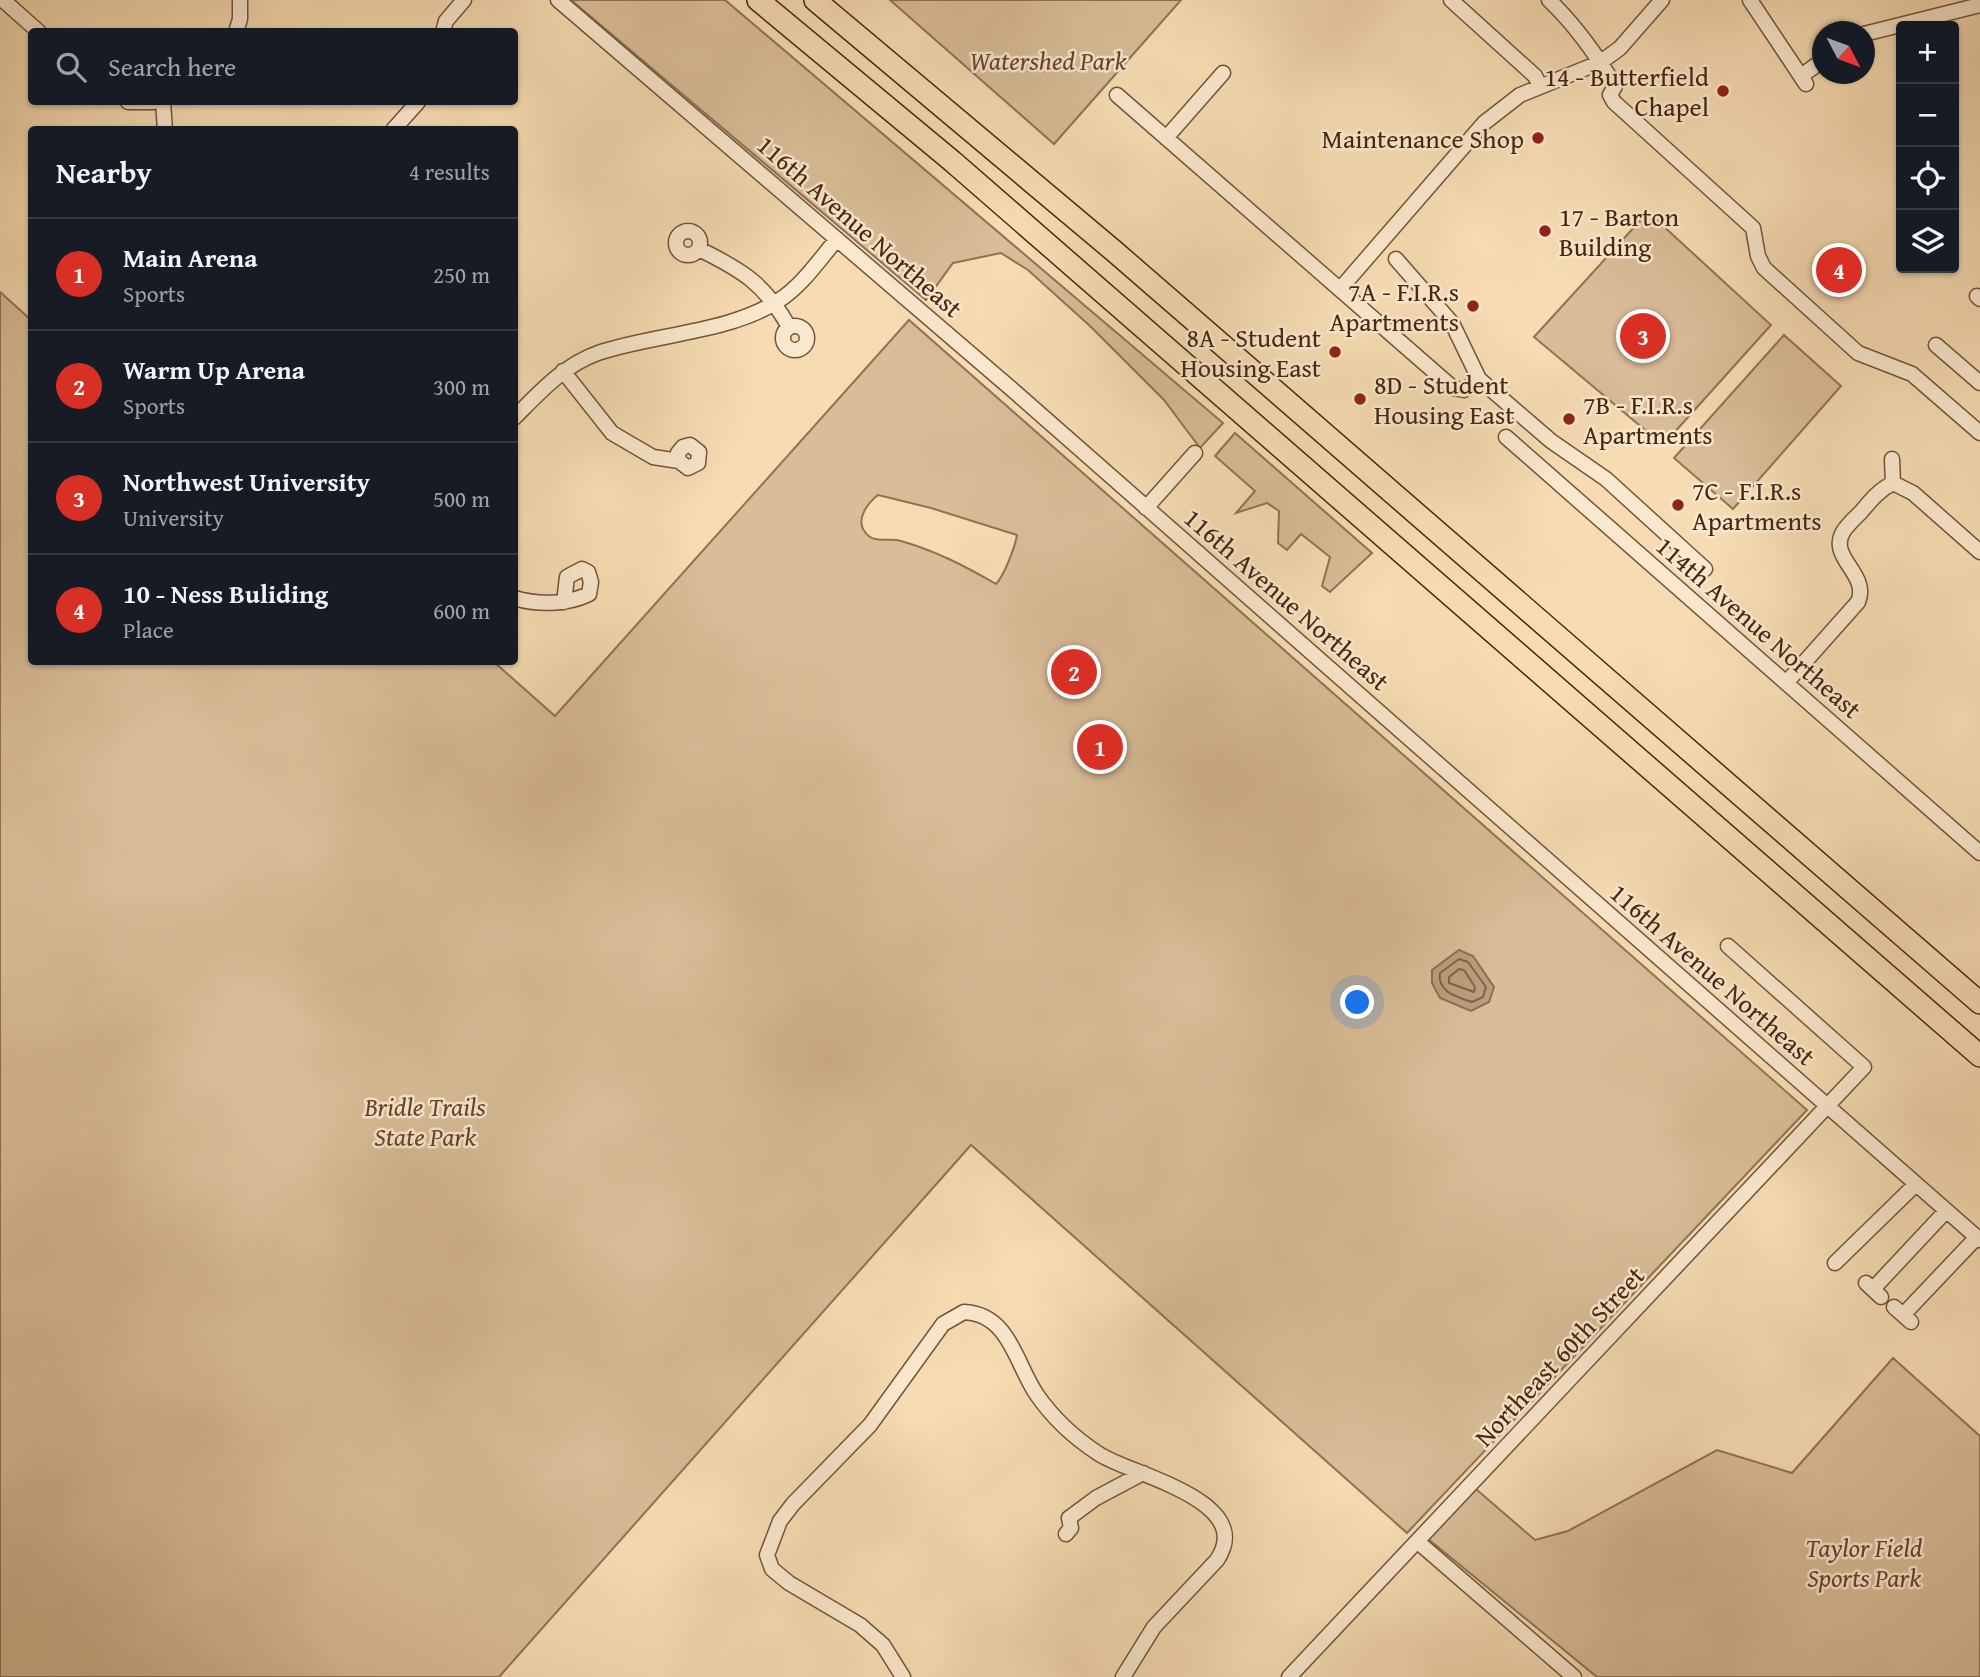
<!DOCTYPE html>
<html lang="en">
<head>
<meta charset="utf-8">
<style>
	body { margin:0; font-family:"Gentium Book Plus",serif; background:#242831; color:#f1f3f6 }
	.controls { position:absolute; right:21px; top:21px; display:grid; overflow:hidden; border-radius:7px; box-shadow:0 2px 5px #0004 }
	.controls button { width:63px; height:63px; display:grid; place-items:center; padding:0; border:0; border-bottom:2px solid #363941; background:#171b24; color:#f1f3f6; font:35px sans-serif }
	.compass { position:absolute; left:1812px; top:21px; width:63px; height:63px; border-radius:50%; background:#171b24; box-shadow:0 2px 5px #0004; rotate:131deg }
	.you { position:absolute; left:1358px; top:1003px; width:24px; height:24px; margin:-18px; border:5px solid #fff; border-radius:50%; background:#1a73e8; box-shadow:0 0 0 10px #1a73e833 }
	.badge { display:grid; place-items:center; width:46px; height:46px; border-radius:50%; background:#d93025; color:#fff; font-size:23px; font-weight:700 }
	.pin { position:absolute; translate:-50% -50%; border:4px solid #fff; box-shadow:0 2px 7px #0006 }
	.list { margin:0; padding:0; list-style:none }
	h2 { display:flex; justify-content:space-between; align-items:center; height:91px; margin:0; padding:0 28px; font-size:30px }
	h2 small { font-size:23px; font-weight:400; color:#9ea1a6 }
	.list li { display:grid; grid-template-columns:46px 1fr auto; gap:21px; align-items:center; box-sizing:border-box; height:112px; padding:0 28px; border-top:2px solid #363941 }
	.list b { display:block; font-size:26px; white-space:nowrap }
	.list p { margin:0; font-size:23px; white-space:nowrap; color:#9ea1a6 }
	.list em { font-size:23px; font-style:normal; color:#9ea1a6 }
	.icon { flex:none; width:38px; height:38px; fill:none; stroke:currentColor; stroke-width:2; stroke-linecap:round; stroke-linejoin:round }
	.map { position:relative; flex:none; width:1980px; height:1677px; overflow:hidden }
	.search { position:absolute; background:#171b24; box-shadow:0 2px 5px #0004; left:28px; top:28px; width:490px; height:77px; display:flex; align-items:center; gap:18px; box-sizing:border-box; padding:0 24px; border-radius:7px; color:#9ea1a6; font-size:26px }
	.panel { position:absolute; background:#171b24; box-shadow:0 2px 5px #0004; left:28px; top:126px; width:490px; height:539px; border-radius:7px }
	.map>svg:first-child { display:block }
	.green { fill:#d9bd98; stroke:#907255; stroke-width:2; fill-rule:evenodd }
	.water { fill:#bb9e7c; stroke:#8d6e52; stroke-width:2 }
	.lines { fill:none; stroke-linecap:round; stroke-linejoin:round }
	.shore { stroke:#816247; stroke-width:2 }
	.minor-casing { stroke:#73543a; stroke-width:17 }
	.highway-casing { stroke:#472612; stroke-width:24 }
	.minor { stroke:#fae8ce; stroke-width:14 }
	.highway { stroke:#f7dcb3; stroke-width:21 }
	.poi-dot { fill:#8f2418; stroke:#fae8ce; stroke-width:2.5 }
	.labels { text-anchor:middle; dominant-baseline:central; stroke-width:5; stroke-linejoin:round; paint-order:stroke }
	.park-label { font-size:26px; font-style:italic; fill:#64442d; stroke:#fae8ce }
	.poi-label { font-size:26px; fill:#472612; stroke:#fae8ce; text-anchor:end }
	.street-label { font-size:26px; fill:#472612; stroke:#fae8ce }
</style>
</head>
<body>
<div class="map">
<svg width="1980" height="1677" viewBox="0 0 1980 1677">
	<rect width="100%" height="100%" fill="#f7dcb3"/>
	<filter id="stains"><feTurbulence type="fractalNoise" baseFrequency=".00286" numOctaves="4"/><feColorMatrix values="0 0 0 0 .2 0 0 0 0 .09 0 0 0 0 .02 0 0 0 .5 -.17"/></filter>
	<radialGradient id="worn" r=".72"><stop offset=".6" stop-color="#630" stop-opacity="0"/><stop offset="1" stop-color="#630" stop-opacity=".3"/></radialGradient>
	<!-- green -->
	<path class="green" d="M571 0H725L1223 423 1200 448 1164 400 1090 326 1028 270 1001 253 953 263 926 300Z
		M890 0H1181L1054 144Z
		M1648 212 1771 325 1663 445 1534 337Z
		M0 292 31 320 32 662H494L555 716 909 320 1807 1110 1407 1533 971 1145 499 1677H0ZM878 495 931 508 1017 535C1015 547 1004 576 996 584 965 566 936 551 901 541 889 537 874 545 865 532 855 519 868 503 878 495Z
		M1784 335 1841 386 1733 509 1674 458Z
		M1235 433 1372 553 1330 592 1322 586 1330 557 1301 534 1287 550 1278 543 1279 511 1267 503 1236 513 1255 491 1215 456Z
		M1893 1358 1980 1436V1677H1597L1427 1538 1476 1489 1535 1540 1568 1531 1717 1450 1792 1473Z"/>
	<!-- water -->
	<path class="water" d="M1459 950 1473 956 1494 987 1489 1002 1471 1011 1440 998 1432 983V970Z"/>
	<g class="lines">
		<!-- shore -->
		<path class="shore" d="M1459 959 1468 962 1486 987 1483 997 1472 1002C1457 997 1437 992 1440 973Z
			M1459 969 1464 970 1475 987 1474 992 1449 983V977Z"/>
		<!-- minor casing -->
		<g class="minor-casing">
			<path id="minor" d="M3 0 39 32
				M558 0 1015 392 1980 1240
				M1451 0 1535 76 1540 86
				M1549 0C1576 26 1596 54 1615 86L1610 95 1614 102 1753 228 1758 256 1764 268 1858 353 1912 374 1980 433
				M1750 0 1806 84
				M236 32 240 19V0
				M443 32 446 21 464 0
				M1864 34 1980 5
				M1801 76 1822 61
				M1117 95 1453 388 1464 390 1479 379
				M128 102H153
				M163 102 165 130
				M393 130 418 102
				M1166 138 1223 73
				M676 243a12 12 0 1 1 24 0a12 12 0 1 1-24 0Z
				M699 249C742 270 765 284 789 327
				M1396 259 1452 323 1479 379 1551 441 1606 479 1705 569
				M1341 288 1484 123 1520 95 1601 62 1620 48 1662 0
				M1977 296 1980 299
				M783 338a12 12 0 1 1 24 0a12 12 0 1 1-24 0Z
				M1936 345 1980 383
				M563 371 612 433 653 457 679 461 688 468 698 463 699 452 690 445 683 447 678 453 679 461
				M514 418C539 393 564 365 598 353 654 334 728 333 778 301 802 286 819 260 837 239
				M1506 437 1980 853
				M1892 459 1893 483
				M1893 483 1913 493 1980 552
				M1146 508 1195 453
				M514 598C538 605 566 605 589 594L591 582 588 572 582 569 567 577 564 602
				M1786 683 1858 602C1870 574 1828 558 1843 532 1847 525 1855 518 1861 512 1871 500 1879 490 1893 483
				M1835 1263 1916 1184
				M1866 1283 1881 1297
				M1873 1289 1946 1211
				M1894 1307 1911 1322
				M1903 1315 1977 1237
				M1066 1534 1071 1528 1069 1518 1096 1498 1143 1473
				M1418 1542 1574 1677
				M903 1677 883 1645 860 1625 789 1583 772 1569 767 1555 780 1521 793 1504 870 1425 943 1324 964 1312C1010 1314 1016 1365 1037 1395 1053 1418 1076 1439 1099 1454 1131 1475 1257 1500 1217 1560L1154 1627 1123 1677
				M1289 1677 1864 1067 1728 946"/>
		</g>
		<!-- highway casing -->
		<g class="highway-casing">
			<path id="highway" d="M758 0 952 161 1980 1056
				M815 0 1114 251 1980 1003"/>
		</g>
		<!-- minor -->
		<use href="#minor" class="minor"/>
		<!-- highway -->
		<use href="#highway" class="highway"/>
	</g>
	<!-- markers -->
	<g class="poi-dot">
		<circle cx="1723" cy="91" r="7"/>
		<circle cx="1538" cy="138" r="7"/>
		<circle cx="1545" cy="231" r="7"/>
		<circle cx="1473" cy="306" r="7"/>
		<circle cx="1335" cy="352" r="7"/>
		<circle cx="1360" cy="399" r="7"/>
		<circle cx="1569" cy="419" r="7"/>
		<circle cx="1678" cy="505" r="7"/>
	</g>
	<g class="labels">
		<!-- park labels -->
		<g class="park-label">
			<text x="1048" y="60">Watershed Park</text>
			<text x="425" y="1106">Bridle Trails<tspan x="425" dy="30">State Park</tspan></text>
			<text x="1864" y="1547">Taylor Field<tspan x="1864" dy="30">Sports Park</tspan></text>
		</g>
		<!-- poi labels -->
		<g class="poi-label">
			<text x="1709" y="76">14 - Butterfield<tspan x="1709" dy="30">Chapel</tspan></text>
			<text x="1524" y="138">Maintenance Shop</text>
			<text x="1559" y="216" text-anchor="start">17 - Barton<tspan x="1559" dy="30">Building</tspan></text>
			<text x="1459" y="291">7A - F.I.R.s<tspan x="1459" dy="30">Apartments</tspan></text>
			<text x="1321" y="337">8A - Student<tspan x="1321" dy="30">Housing East</tspan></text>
			<text x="1374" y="384" text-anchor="start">8D - Student<tspan x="1374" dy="30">Housing East</tspan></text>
			<text x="1583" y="404" text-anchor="start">7B - F.I.R.s<tspan x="1583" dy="30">Apartments</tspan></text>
			<text x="1692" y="490" text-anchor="start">7C - F.I.R.s<tspan x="1692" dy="30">Apartments</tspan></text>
		</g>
		<!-- street labels -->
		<g class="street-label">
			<text transform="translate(860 226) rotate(41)">116th Avenue Northeast</text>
			<text transform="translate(1287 599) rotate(41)">116th Avenue Northeast</text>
			<text transform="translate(1759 627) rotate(41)">114th Avenue Northeast</text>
			<text transform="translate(1713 974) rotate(41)">116th Avenue Northeast</text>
			<text transform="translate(1559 1356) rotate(-47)">Northeast 60th Street</text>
		</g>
	</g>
	<rect width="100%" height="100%" filter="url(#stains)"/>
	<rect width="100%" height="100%" fill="url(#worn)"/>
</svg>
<div class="controls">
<button>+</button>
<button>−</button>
<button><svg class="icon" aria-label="locate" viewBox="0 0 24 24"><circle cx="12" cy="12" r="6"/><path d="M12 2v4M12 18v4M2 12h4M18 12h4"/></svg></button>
<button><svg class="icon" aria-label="layers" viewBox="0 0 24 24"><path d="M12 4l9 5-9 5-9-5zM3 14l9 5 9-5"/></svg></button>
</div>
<svg class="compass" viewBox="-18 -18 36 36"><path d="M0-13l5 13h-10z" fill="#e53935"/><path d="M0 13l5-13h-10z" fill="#9ea1a6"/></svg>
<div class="you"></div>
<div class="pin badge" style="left:1100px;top:747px">1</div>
<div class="pin badge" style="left:1074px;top:672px">2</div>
<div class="pin badge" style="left:1643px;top:336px">3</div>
<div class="pin badge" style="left:1839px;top:270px">4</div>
<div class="search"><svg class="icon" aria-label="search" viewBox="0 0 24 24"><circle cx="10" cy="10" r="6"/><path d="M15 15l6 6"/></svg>Search here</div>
<section class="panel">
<h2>Nearby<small>4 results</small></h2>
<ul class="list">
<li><span class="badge">1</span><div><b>Main Arena</b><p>Sports</p></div><em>250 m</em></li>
<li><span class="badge">2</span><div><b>Warm Up Arena</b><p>Sports</p></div><em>300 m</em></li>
<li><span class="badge">3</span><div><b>Northwest University</b><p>University</p></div><em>500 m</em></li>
<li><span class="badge">4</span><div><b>10 - Ness Buliding</b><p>Place</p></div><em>600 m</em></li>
</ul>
</section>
</div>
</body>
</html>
